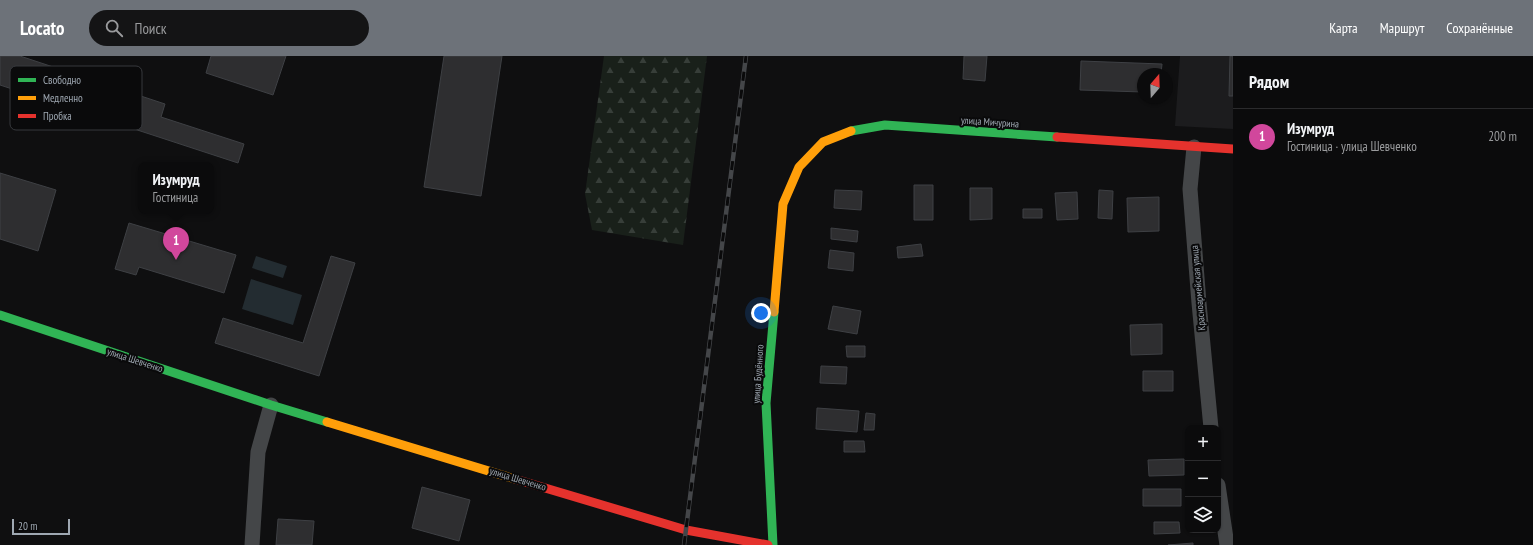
<!DOCTYPE html>
<html lang="ru">
<head>
<meta charset="utf-8">
<style>
	body { margin:0; font-family:"PT Sans Narrow",sans-serif; background:#141415; color:#f1f3f6 }
	.controls { position:absolute; right:12px; bottom:12px; display:grid; overflow:hidden; border-radius:8px; box-shadow:0 1px 3px #0004 }
	.controls button { width:36px; height:36px; display:grid; place-items:center; padding:0; border:0; border-bottom:1px solid #2b2b2d; background:#0b0b0c; color:#f1f3f6; font:20px sans-serif }
	.compass { position:absolute; left:1137px; top:12px; width:36px; height:36px; border-radius:50%; background:#0b0b0c; box-shadow:0 1px 3px #0004; rotate:19deg }
	.scale { position:absolute; left:12px; bottom:10px; width:58px; box-sizing:border-box; padding-left:4px; border:2px solid #9fa8b2; border-top:0; font-size:11px; line-height:14px; white-space:nowrap; color:#9fa8b2; -webkit-text-stroke:3px #0a0a0b; paint-order:stroke }
	.you { position:absolute; left:761px; top:257px; width:14px; height:14px; margin:-10px; border:3px solid #fff; border-radius:50%; background:#1a73e8; box-shadow:0 0 0 6px #1a73e833 }
	.badge { display:grid; place-items:center; width:26px; height:26px; border-radius:50%; background:#6d7279; color:#fff; font-size:13px; font-weight:700 }
	.pin { position:absolute; translate:-50% -33px; filter:drop-shadow(0 1px 2px #0008) }
	.pin::after { content:''; position:absolute; top:21px; width:14px; height:12px; background:inherit; clip-path:polygon(0 0,100% 0,50% 100%) }
	.popup { position:absolute; left:138px; top:106px; width:76px; height:52px; box-sizing:border-box; display:grid; place-content:center; border-radius:8px; background:#0b0b0c; filter:drop-shadow(0 1px 3px #0005); font-size:13px; white-space:nowrap; color:#9a9b9d }
	.popup b { font-size:15px; color:#f1f3f6 }
	.popup::after { content:''; position:absolute; left:50%; top:100%; margin-left:-8px; border:8px solid transparent; border-top-color:#0b0b0c }
	.list { margin:0; padding:0; list-style:none }
	h2 { display:flex; justify-content:space-between; align-items:center; height:52px; margin:0; padding:0 16px; font-size:17px }
	h2 small { font-size:13px; font-weight:400; color:#9a9b9d }
	.list li { display:grid; grid-template-columns:26px 1fr auto; gap:12px; align-items:center; box-sizing:border-box; height:56px; padding:0 16px; border-top:1px solid #2b2b2d }
	.list b { display:block; font-size:15px; white-space:nowrap }
	.list p { margin:0; font-size:13px; white-space:nowrap; color:#9a9b9d }
	.list em { font-size:13px; font-style:normal; color:#9a9b9d }
	.icon { flex:none; width:22px; height:22px; fill:none; stroke:currentColor; stroke-width:2; stroke-linecap:round; stroke-linejoin:round }
	.map { position:relative; flex:none; width:1233px; height:489px; overflow:hidden }
	header { display:flex; align-items:center; gap:24px; box-sizing:border-box; height:56px; padding:0 20px; background:#6d7279; color:#fff }
	header strong { font-size:19px }
	nav { display:flex; gap:22px; margin-inline-start:auto; font-size:14px }
	.search { width:280px; height:36px; background:#141415; display:flex; align-items:center; gap:10px; box-sizing:border-box; padding:0 14px; border-radius:22px; color:#9a9b9d; font-size:15px }
	main { display:flex }
	aside { flex:1; background:#0b0b0c }
	.map>svg:first-child { display:block }
	.built { fill:#1c1c1e }
	.forest { fill:url(#forest-firs) }
	.water { fill:#232c31 }
	.building { fill:#2e2e30; stroke:#3e4044 }
	.lines { fill:none; stroke-linecap:round; stroke-linejoin:round }
	.street { stroke:#444648; stroke-width:15 }
	.fast { stroke:#30b455; stroke-width:9 }
	.slow { stroke:#ff9f0a; stroke-width:9 }
	.jam { stroke:#e5322d; stroke-width:9 }
	.rail-casing { stroke:#444649; stroke-width:4.5 }
	.rail { stroke:#0a0a0b; stroke-width:3; stroke-dasharray:9; stroke-linecap:butt }
	.labels { text-anchor:middle; dominant-baseline:central; stroke-width:4; stroke-linejoin:round; paint-order:stroke }
	.street-label { font-size:10px; fill:#9fa8b2; stroke:#0a0a0b }
	.key { fill:#0a0a0b; stroke:#37393d; stroke-width:1 }
	.key-label { font-size:11px; fill:#9fa8b2 }
</style>
</head>
<body>
<header>
<strong>Locato</strong>
<div class="search"><svg class="icon" aria-label="search" viewBox="0 0 24 24"><circle cx="10" cy="10" r="6"/><path d="M15 15l6 6"/></svg>Поиск</div>
<nav><a>Карта</a><a>Маршрут</a><a>Сохранённые</a></nav>
</header>
<main>
<div class="map">
<svg width="1233" height="489" viewBox="0 0 1233 489">
	<defs>
		<pattern id="forest-firs" width="22" height="20" patternUnits="userSpaceOnUse"><rect width="22" height="20" fill="#19201a"/><path d="M5 1l3.5 6h-7zM16 11l3.5 6h-7z" fill="#373e39"/></pattern>
	</defs>
	<rect width="100%" height="100%" fill="#0f0f10"/>
	<!-- built -->
	<path class="built" d="M1180 0H1233V73L1175 70Z"/>
	<!-- forest -->
	<path class="forest" d="M604 0H707L683 189 592 174 585 138Z"/>
	<!-- water -->
	<path class="water" d="M256 200 287 210 283 222 252 212Z
		M251 223 302 239 293 269 242 253Z"/>
	<!-- building -->
	<path class="building" d="M0 0H20L165 48 161 61 244 88 238 107 0 29Z
		M211 0H286L273 39 206 17Z
		M444 0H502L481 140 424 131Z
		M964 0H987L985 25 963 23Z
		M1230 0H1233V40H1229Z
		M1081 5 1162 8 1161 18H1143V36L1080 34Z
		M0 117 56 134 38 195 0 183Z
		M914 129H933V164H914Z
		M970 132H992V163L970 164Z
		M835 134 862 135 861 154 834 152Z
		M1099 134 1113 135 1112 163 1098 162Z
		M1077 136 1078 163 1057 164 1055 137Z
		M1159 141V175L1128 176 1127 142Z
		M1023 153H1042V162H1023Z
		M129 167 236 199 224 237 139 211 136 219 115 213Z
		M831 172 858 175 857 186 831 183Z
		M921 188 923 200 898 202 897 191Z
		M830 194 854 197 853 215 828 212Z
		M331 200 355 207 319 320 215 287 223 262 303 287Z
		M833 250 861 255 857 278 828 273Z
		M1162 268V298L1131 299 1130 269Z
		M846 290H865V301H847Z
		M821 310 847 311 846 328 820 327Z
		M1143 315H1173V335H1143Z
		M817 352 859 355 857 376 816 373Z
		M866 357 875 358 874 374H864Z
		M844 385H864L865 396H844Z
		M1184 403V419L1149 420 1148 404Z
		M422 431 470 444 459 485 412 472Z
		M1143 433H1181V450H1143Z
		M278 463 314 465 312 489H276Z
		M1154 466H1179L1180 477 1154 478Z
		M1193 487V489H1168Z"/>
	<g class="lines">
		<!-- street -->
		<path class="street" d="M1194 91 1190 133 1199 247 1211 372
			M1218 429 1227 489
			M252 489 258 396 271 349"/>
		<!-- fast -->
		<path class="fast" d="M851 75 885 69 1057 81
			M0 259 271 349 327 366
			M773 489 766 347 774 256"/>
		<!-- slow -->
		<path class="slow" d="M774 256 783 148 799 111 823 86 851 75
			M327 366 515 423"/>
		<!-- jam -->
		<path class="jam" d="M1057 81 1233 93
			M515 423 686 474 768 489"/>
		<!-- rail casing -->
		<g class="rail-casing">
			<path id="rail" d="M684 489 746 0"/>
		</g>
		<!-- rail -->
		<use href="#rail" class="rail"/>
	</g>
	<g class="labels">
		<!-- street labels -->
		<g class="street-label">
			<text transform="translate(990 66) rotate(4)">улица Мичурина</text>
			<text transform="translate(1198 232) rotate(-95)">Красноармейская улица</text>
			<text transform="translate(135 304) rotate(18)">улица Шевченко</text>
			<text transform="translate(758 318) rotate(-86)">улица Будённого</text>
			<text transform="translate(518 423) rotate(17)">улица Шевченко</text>
		</g>
	</g>
	<!-- legend -->
	<rect x="10" y="10" width="132" height="64" rx="6" class="key"/>
	<rect x="18" y="22" width="18" height="4" fill="#30b455"/>
	<rect x="18" y="40" width="18" height="4" fill="#ff9f0a"/>
	<rect x="18" y="58" width="18" height="4" fill="#e5322d"/>
	<g class="key-label">
		<text x="43" y="28">Свободно</text>
		<text x="43" y="46">Медленно</text>
		<text x="43" y="64">Пробка</text>
	</g>
</svg>
<div class="controls">
<button>+</button>
<button>−</button>
<button><svg class="icon" aria-label="layers" viewBox="0 0 24 24"><path d="M12 4l9 5-9 5-9-5zM3 14l9 5 9-5"/></svg></button>
</div>
<svg class="compass" viewBox="-18 -18 36 36"><path d="M0-13l5 13h-10z" fill="#e53935"/><path d="M0 13l5-13h-10z" fill="#9a9b9d"/></svg>
<div class="scale">20 m</div>
<div class="you"></div>
<div class="pin badge" style="left:176px;top:204px;background:#d1479c">1</div>
<div class="popup"><b>Изумруд</b>Гостиница</div>
</div>
<aside>
<h2>Рядом<small></small></h2>
<ul class="list">
<li><span class="badge" style="background:#d1479c">1</span><div><b>Изумруд</b><p>Гостиница · улица Шевченко</p></div><em>200 m</em></li>
</ul>
</aside>
</main>
</body>
</html>
